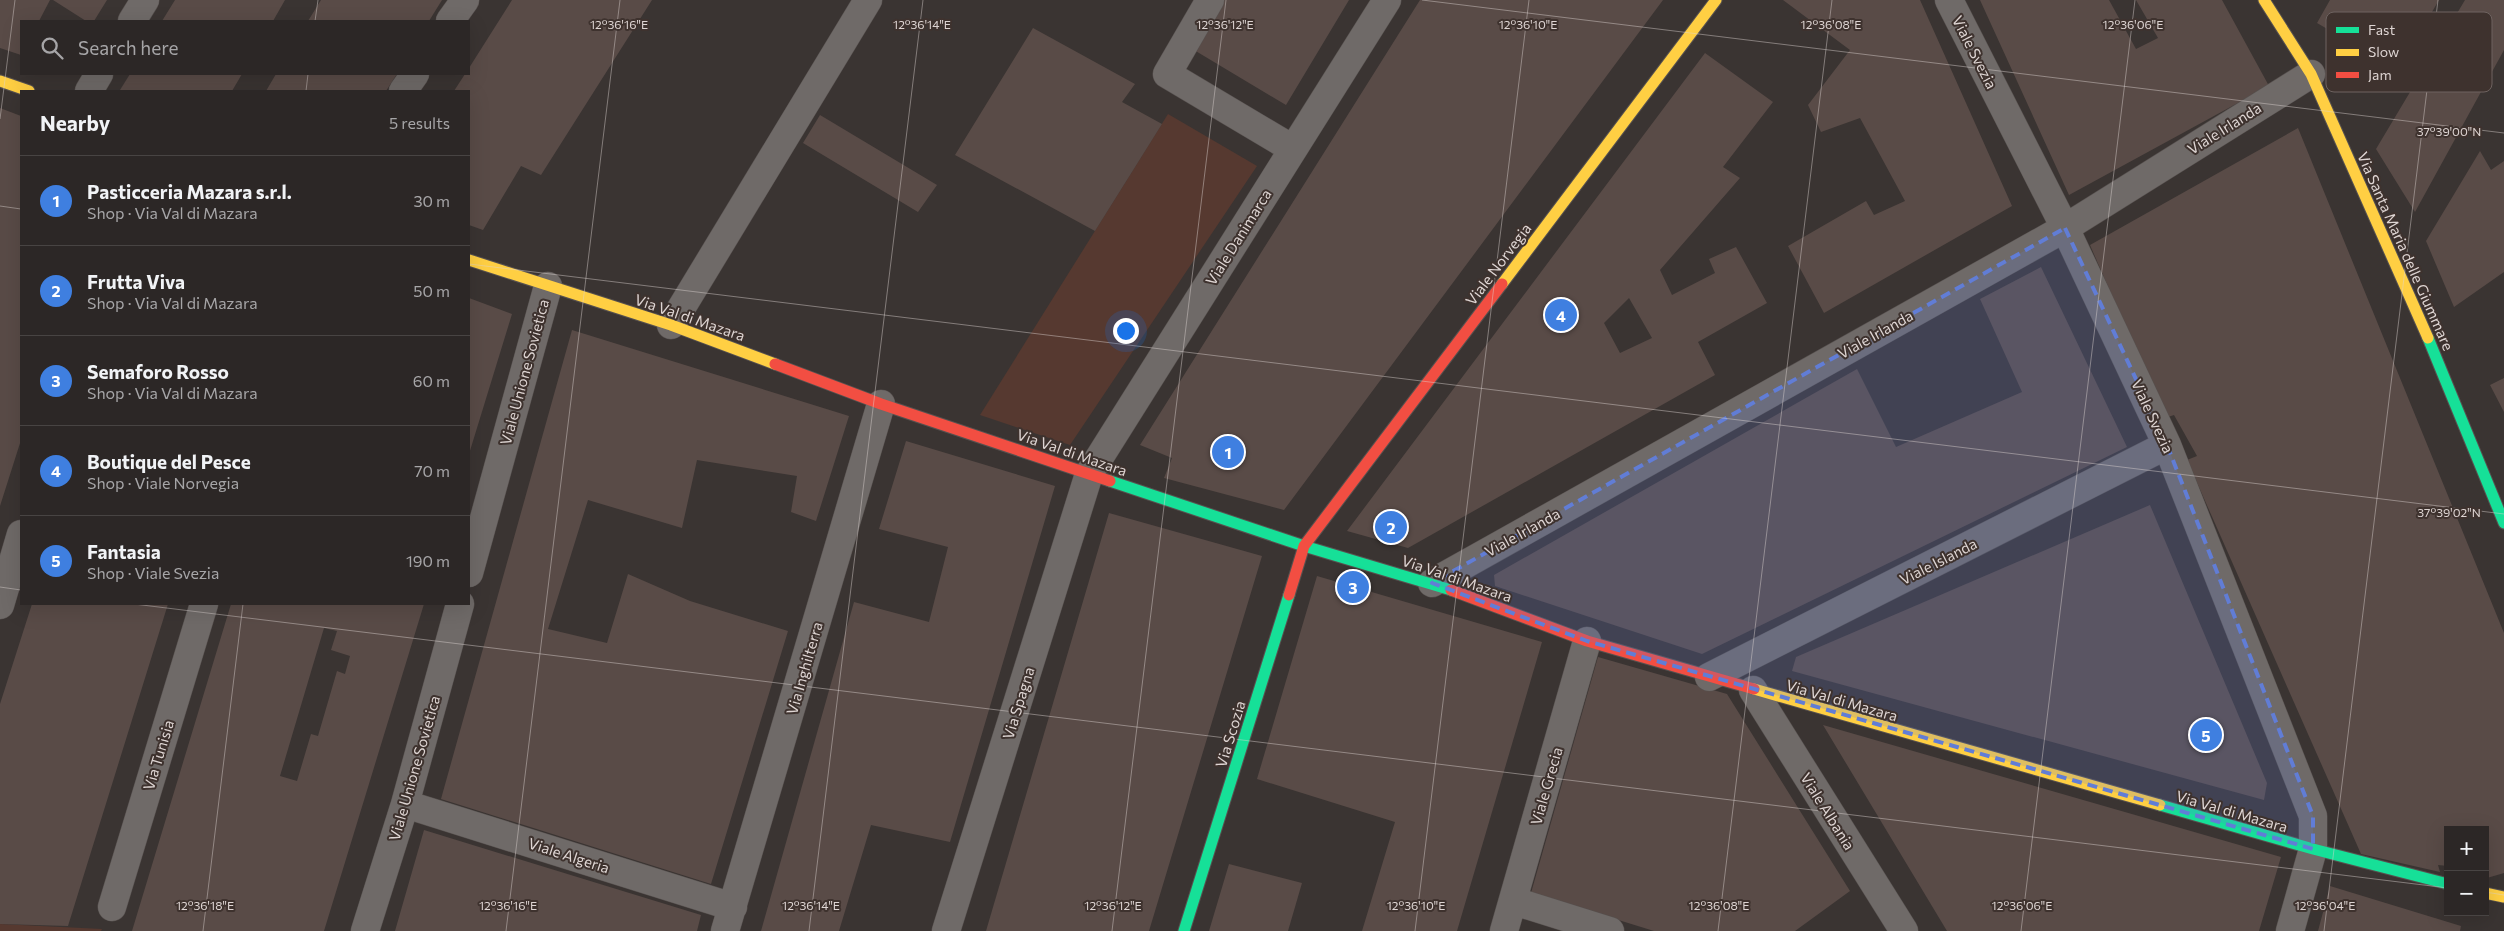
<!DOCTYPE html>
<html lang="en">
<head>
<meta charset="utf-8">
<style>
	body { margin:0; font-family:Commissioner,sans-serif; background:#342f2e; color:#f1f3f6 }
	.controls { position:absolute; right:15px; bottom:15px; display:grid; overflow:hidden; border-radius:0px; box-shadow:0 5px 20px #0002 }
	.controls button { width:45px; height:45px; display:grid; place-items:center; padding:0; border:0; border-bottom:1px solid #484443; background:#2c2726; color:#f1f3f6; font:25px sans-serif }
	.you { position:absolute; left:1125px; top:330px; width:18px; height:18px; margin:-12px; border:4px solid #fff; border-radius:50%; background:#1a73e8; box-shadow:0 0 0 8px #1a73e833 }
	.badge { display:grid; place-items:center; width:32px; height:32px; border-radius:50%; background:#db2777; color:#fff; font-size:16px; font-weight:700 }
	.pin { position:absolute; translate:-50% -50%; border:2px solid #fff; box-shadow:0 1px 5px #0006 }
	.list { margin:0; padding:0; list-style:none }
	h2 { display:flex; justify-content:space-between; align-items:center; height:65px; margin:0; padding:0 20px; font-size:21px }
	h2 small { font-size:16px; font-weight:400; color:#a6a5a7 }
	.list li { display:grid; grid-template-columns:32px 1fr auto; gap:15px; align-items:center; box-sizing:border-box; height:90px; padding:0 20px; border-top:1px solid #484443 }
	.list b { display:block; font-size:19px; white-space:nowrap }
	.list p { margin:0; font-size:16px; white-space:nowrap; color:#a6a5a7 }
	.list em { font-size:16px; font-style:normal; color:#a6a5a7 }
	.icon { flex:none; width:28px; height:28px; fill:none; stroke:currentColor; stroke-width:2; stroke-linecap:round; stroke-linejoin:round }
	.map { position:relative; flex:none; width:2504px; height:931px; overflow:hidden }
	.search { position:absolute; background:#2c2726; box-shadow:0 5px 20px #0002; left:20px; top:20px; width:450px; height:55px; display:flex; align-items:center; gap:12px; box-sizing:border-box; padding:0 18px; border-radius:0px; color:#a6a5a7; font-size:19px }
	.panel { position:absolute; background:#2c2726; box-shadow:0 5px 20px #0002; left:20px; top:90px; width:450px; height:515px; border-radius:0px }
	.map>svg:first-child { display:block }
	.green { fill:#563930 }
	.building { fill:#594b47; fill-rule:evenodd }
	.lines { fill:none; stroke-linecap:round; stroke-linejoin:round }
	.street-casing { stroke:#57514f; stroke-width:29 }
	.fast-casing { stroke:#57514f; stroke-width:13 }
	.slow-casing { stroke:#57514f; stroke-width:13 }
	.jam-casing { stroke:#57514f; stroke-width:13 }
	.street { stroke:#6f6a68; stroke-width:28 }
	.fast { stroke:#16e098; stroke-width:11 }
	.slow { stroke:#ffcf43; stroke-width:11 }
	.jam { stroke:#f24e42; stroke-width:11 }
	.marked { fill:#617dd6; fill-opacity:0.2; stroke:#617dd6; stroke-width:4; stroke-dasharray:10 6; stroke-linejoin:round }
	.ticks { fill:none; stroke:#ded5d3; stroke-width:1; stroke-opacity:0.45 }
	.labels { text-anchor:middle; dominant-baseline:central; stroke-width:4; stroke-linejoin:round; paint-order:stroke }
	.street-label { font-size:15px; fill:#ded5d3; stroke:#3e322e }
	.key { fill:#3e322e; stroke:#6e6360; stroke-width:1 }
	.key-label { font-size:14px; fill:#ded5d3 }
	.ticks-label { font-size:12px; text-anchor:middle; fill:#ded5d3; stroke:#3e322e; stroke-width:4; stroke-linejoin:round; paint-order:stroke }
</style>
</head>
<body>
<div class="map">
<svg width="2504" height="931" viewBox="0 0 2504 931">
	<rect width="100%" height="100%" fill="#3a3432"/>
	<!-- green -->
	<path class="green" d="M1168 114 1257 166 1070 445 980 415Z
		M0 924 102 929 101 931H0Z"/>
	<!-- building -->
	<path class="building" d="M0 0H50L39 21H21V55L0 48Z
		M53 0H107L94 21H86Z
		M175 0H285L273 21H162Z
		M321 0H442L429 21H308Z
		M512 0H652L541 175 521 166 483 230 469 225V91H454L465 74H469V68Z
		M1224 0H1349L1286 105 1194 50Z
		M1420 0H1663L1284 510 1164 478 1172 458 1140 445Z
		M1783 0H1920L2012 206 1824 313 1788 246 1866 201 1874 215 1905 201 1860 118 1821 132 1808 105 1850 50Z
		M1980 0H2109L2136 49 2158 38 2136 0H2222L2269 86 2069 195Z
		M2330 0H2439L2398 70 2317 23Z
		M2465 0H2504V50L2415 212 2376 149Z
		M1033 28 1135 84 1122 102 1162 124 1095 231 955 155Z
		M1705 53 1773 102 1723 167 1740 178 1660 270 1672 295 1715 273 1709 259 1736 247 1767 303 1698 342 1715 375 1408 548 1347 531ZM1629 298 1652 338 1620 353 1604 323Z
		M130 74H242L232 91 120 90Z
		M276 74H397L386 91H266Z
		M0 108 21 116V440L0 506Z
		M820 115 937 185 918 212 803 143Z
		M2298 128 2504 633V873L2487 878 2485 830H2448V866L2438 865 2440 872 2361 854 2187 460 2197 456 2174 415 2165 418 2090 245Z
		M2480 151 2491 170 2504 161V272L2454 307 2426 241Z
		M2041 267 2127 447 1702 654 1495 586 1494 575 1857 369 1896 447 2022 392 1980 299Z
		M469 298 512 314 469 454Z
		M572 330 849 416 816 521 791 512 797 476 697 460 682 528 588 500 548 629 607 643 628 574 690 601 788 631 711 884 441 799Z
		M2504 378V412L2490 385Z
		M906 441 1055 486 950 842 871 825 839 931H761L854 602 929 622 948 547 879 529Z
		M2150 505 2267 783 2264 800 1792 671 1796 657Z
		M1109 513 1262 556 1149 931H986Z
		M1317 576 1542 642 1457 931H1362L1395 822 1257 779Z
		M32 604H168L68 926 0 924V704Z
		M231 604H424L324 931H132ZM324 628 337 631 331 650 350 656 345 674 337 671 318 736 311 734 297 781 280 776Z
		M1598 657 1727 694 1850 891 1795 931H1654L1531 893Z
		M1823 725 2281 857 2259 931H1947Z
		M424 830 701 915 697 931H395Z
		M1229 864 1302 883 1288 931H1209Z
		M2330 886 2461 926 2460 931H2318Z"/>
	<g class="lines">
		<!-- street casing -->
		<g class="street-casing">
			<path id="street" d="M1210 0 1167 74 1293 149
				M1949 0 2065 228 2167 445 2313 816V849L2290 931
				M132 21 145 0
				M450 21 465 0
				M89 91 99 74
				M403 91 415 74
				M671 325 868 0
				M469 573 548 286
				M1432 583 2065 228 2311 74
				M0 605 21 534
				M1709 677 2167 445
				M1753 690 1904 931
				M405 804 733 907
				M1514 901 1610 931
				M112 907 204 604
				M365 931 405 804 460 604
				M725 931 881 404
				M946 931 1089 474 1387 0
				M1504 931 1587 641"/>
		</g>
		<!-- fast casing -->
		<g class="fast-casing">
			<path id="fast" d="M2428 338 2504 523
				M1110 481 1304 546 1451 590
				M2160 805 2313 849 2448 884
				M1184 931 1289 595"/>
		</g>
		<!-- slow casing -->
		<g class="slow-casing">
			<path id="slow" d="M2264 0 2311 74 2428 338
				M0 81 29 91
				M469 260 671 325 775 364
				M1502 284 1716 0
				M1754 689 2160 805
				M2485 893 2504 897"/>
		</g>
		<!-- jam casing -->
		<g class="jam-casing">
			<path id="jam" d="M775 364 881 404 1110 481
				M1451 590 1587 641 1754 689
				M1289 595 1304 546 1502 284"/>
		</g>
		<!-- street -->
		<use href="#street" class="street"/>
		<!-- fast -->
		<use href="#fast" class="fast"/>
		<!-- slow -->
		<use href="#slow" class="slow"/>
		<!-- jam -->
		<use href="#jam" class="jam"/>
	</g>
	<!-- marked area -->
	<path class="marked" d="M2065 228 2167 445 2313 816V849L1587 641 1432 583Z"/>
	<!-- ticks -->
	<path class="ticks" d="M1422 0 2504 133M315 21 318 0M306 91 308 74M0 119 15 0M0 206 21 209M469 264 2504 514M0 587 21 590M134 604 2448 888M2485 892 2504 895M203 931 243 604M506 931 620 0M809 931 923 0M1112 931 1226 0M1415 931 1529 0M1718 931 1832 0M2021 931 2135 0M2324 931 2438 0"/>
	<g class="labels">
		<!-- street labels -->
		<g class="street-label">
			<text transform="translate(1975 52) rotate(63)">Viale Svezia</text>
			<text transform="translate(2224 128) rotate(-32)">Viale Irlanda</text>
			<text transform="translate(1238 237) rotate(-58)">Viale Danimarca</text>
			<text transform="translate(2406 251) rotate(66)">Via Santa Maria delle Giummare</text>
			<text transform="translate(1498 264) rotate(-53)">Viale Norvegia</text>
			<text transform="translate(690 317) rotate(19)">Via Val di Mazara</text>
			<text transform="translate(1875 334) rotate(-29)">Viale Irlanda</text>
			<text transform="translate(524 372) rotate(-75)">Viale Unione Sovietica</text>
			<text transform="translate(2153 416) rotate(65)">Viale Svezia</text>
			<text transform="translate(1072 452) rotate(19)">Via Val di Mazara</text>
			<text transform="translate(1522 532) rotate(-29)">Viale Irlanda</text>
			<text transform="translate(1938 561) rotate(-27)">Viale Islanda</text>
			<text transform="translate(1457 578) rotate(19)">Via Val di Mazara</text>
			<text transform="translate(804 668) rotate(-74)">Via Inghilterra</text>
			<text transform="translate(1842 700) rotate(16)">Via Val di Mazara</text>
			<text transform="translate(1018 703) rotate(-73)">Via Spagna</text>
			<text transform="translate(1230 734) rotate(-73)">Via Scozia</text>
			<text transform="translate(158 755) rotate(-73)">Via Tunisia</text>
			<text transform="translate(414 768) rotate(-74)">Viale Unione Sovietica</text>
			<text transform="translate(1546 786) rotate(-74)">Viale Grecia</text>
			<text transform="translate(1828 811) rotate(58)">Viale Albania</text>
			<text transform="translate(2232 811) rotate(16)">Via Val di Mazara</text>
			<text transform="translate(569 855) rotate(18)">Viale Algeria</text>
		</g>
	</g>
	<!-- legend -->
	<rect x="2326" y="12" width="166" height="80" rx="8" class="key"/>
	<rect x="2336" y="27" width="23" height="6" fill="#16e098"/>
	<rect x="2336" y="49" width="23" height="7" fill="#ffcf43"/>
	<rect x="2336" y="72" width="23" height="6" fill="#f24e42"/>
	<g class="key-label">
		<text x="2368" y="35">Fast</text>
		<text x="2368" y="57">Slow</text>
		<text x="2368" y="80">Jam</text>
	</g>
	<g class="ticks-label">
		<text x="619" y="29">12°36'16"E</text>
		<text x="922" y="29">12°36'14"E</text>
		<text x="1225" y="29">12°36'12"E</text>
		<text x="1528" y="29">12°36'10"E</text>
		<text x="1831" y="29">12°36'08"E</text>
		<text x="2133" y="29">12°36'06"E</text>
		<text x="2449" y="136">37°39'00"N</text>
		<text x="2449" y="517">37°39'02"N</text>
		<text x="205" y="910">12°36'18"E</text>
		<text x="508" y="910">12°36'16"E</text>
		<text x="811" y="910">12°36'14"E</text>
		<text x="1113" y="910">12°36'12"E</text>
		<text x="1416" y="910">12°36'10"E</text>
		<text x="1719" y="910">12°36'08"E</text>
		<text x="2022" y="910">12°36'06"E</text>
		<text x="2325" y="910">12°36'04"E</text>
	</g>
</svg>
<div class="controls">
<button>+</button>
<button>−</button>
</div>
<div class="you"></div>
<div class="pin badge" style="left:1228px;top:452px;background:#3f7fe0">1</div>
<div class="pin badge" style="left:1391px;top:527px;background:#3f7fe0">2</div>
<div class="pin badge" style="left:1353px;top:587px;background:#3f7fe0">3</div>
<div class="pin badge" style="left:1561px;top:315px;background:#3f7fe0">4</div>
<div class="pin badge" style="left:2206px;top:735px;background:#3f7fe0">5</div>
<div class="search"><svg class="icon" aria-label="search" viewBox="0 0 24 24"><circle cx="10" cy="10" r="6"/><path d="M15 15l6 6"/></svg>Search here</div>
<section class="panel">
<h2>Nearby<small>5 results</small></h2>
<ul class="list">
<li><span class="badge" style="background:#3f7fe0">1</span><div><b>Pasticceria Mazara s.r.l.</b><p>Shop · Via Val di Mazara</p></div><em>30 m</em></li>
<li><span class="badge" style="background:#3f7fe0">2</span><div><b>Frutta Viva</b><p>Shop · Via Val di Mazara</p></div><em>50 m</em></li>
<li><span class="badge" style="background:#3f7fe0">3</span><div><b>Semaforo Rosso</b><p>Shop · Via Val di Mazara</p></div><em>60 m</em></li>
<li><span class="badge" style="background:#3f7fe0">4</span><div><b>Boutique del Pesce</b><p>Shop · Viale Norvegia</p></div><em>70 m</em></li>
<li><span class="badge" style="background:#3f7fe0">5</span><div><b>Fantasia</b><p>Shop · Viale Svezia</p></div><em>190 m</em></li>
</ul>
</section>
</div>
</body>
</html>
